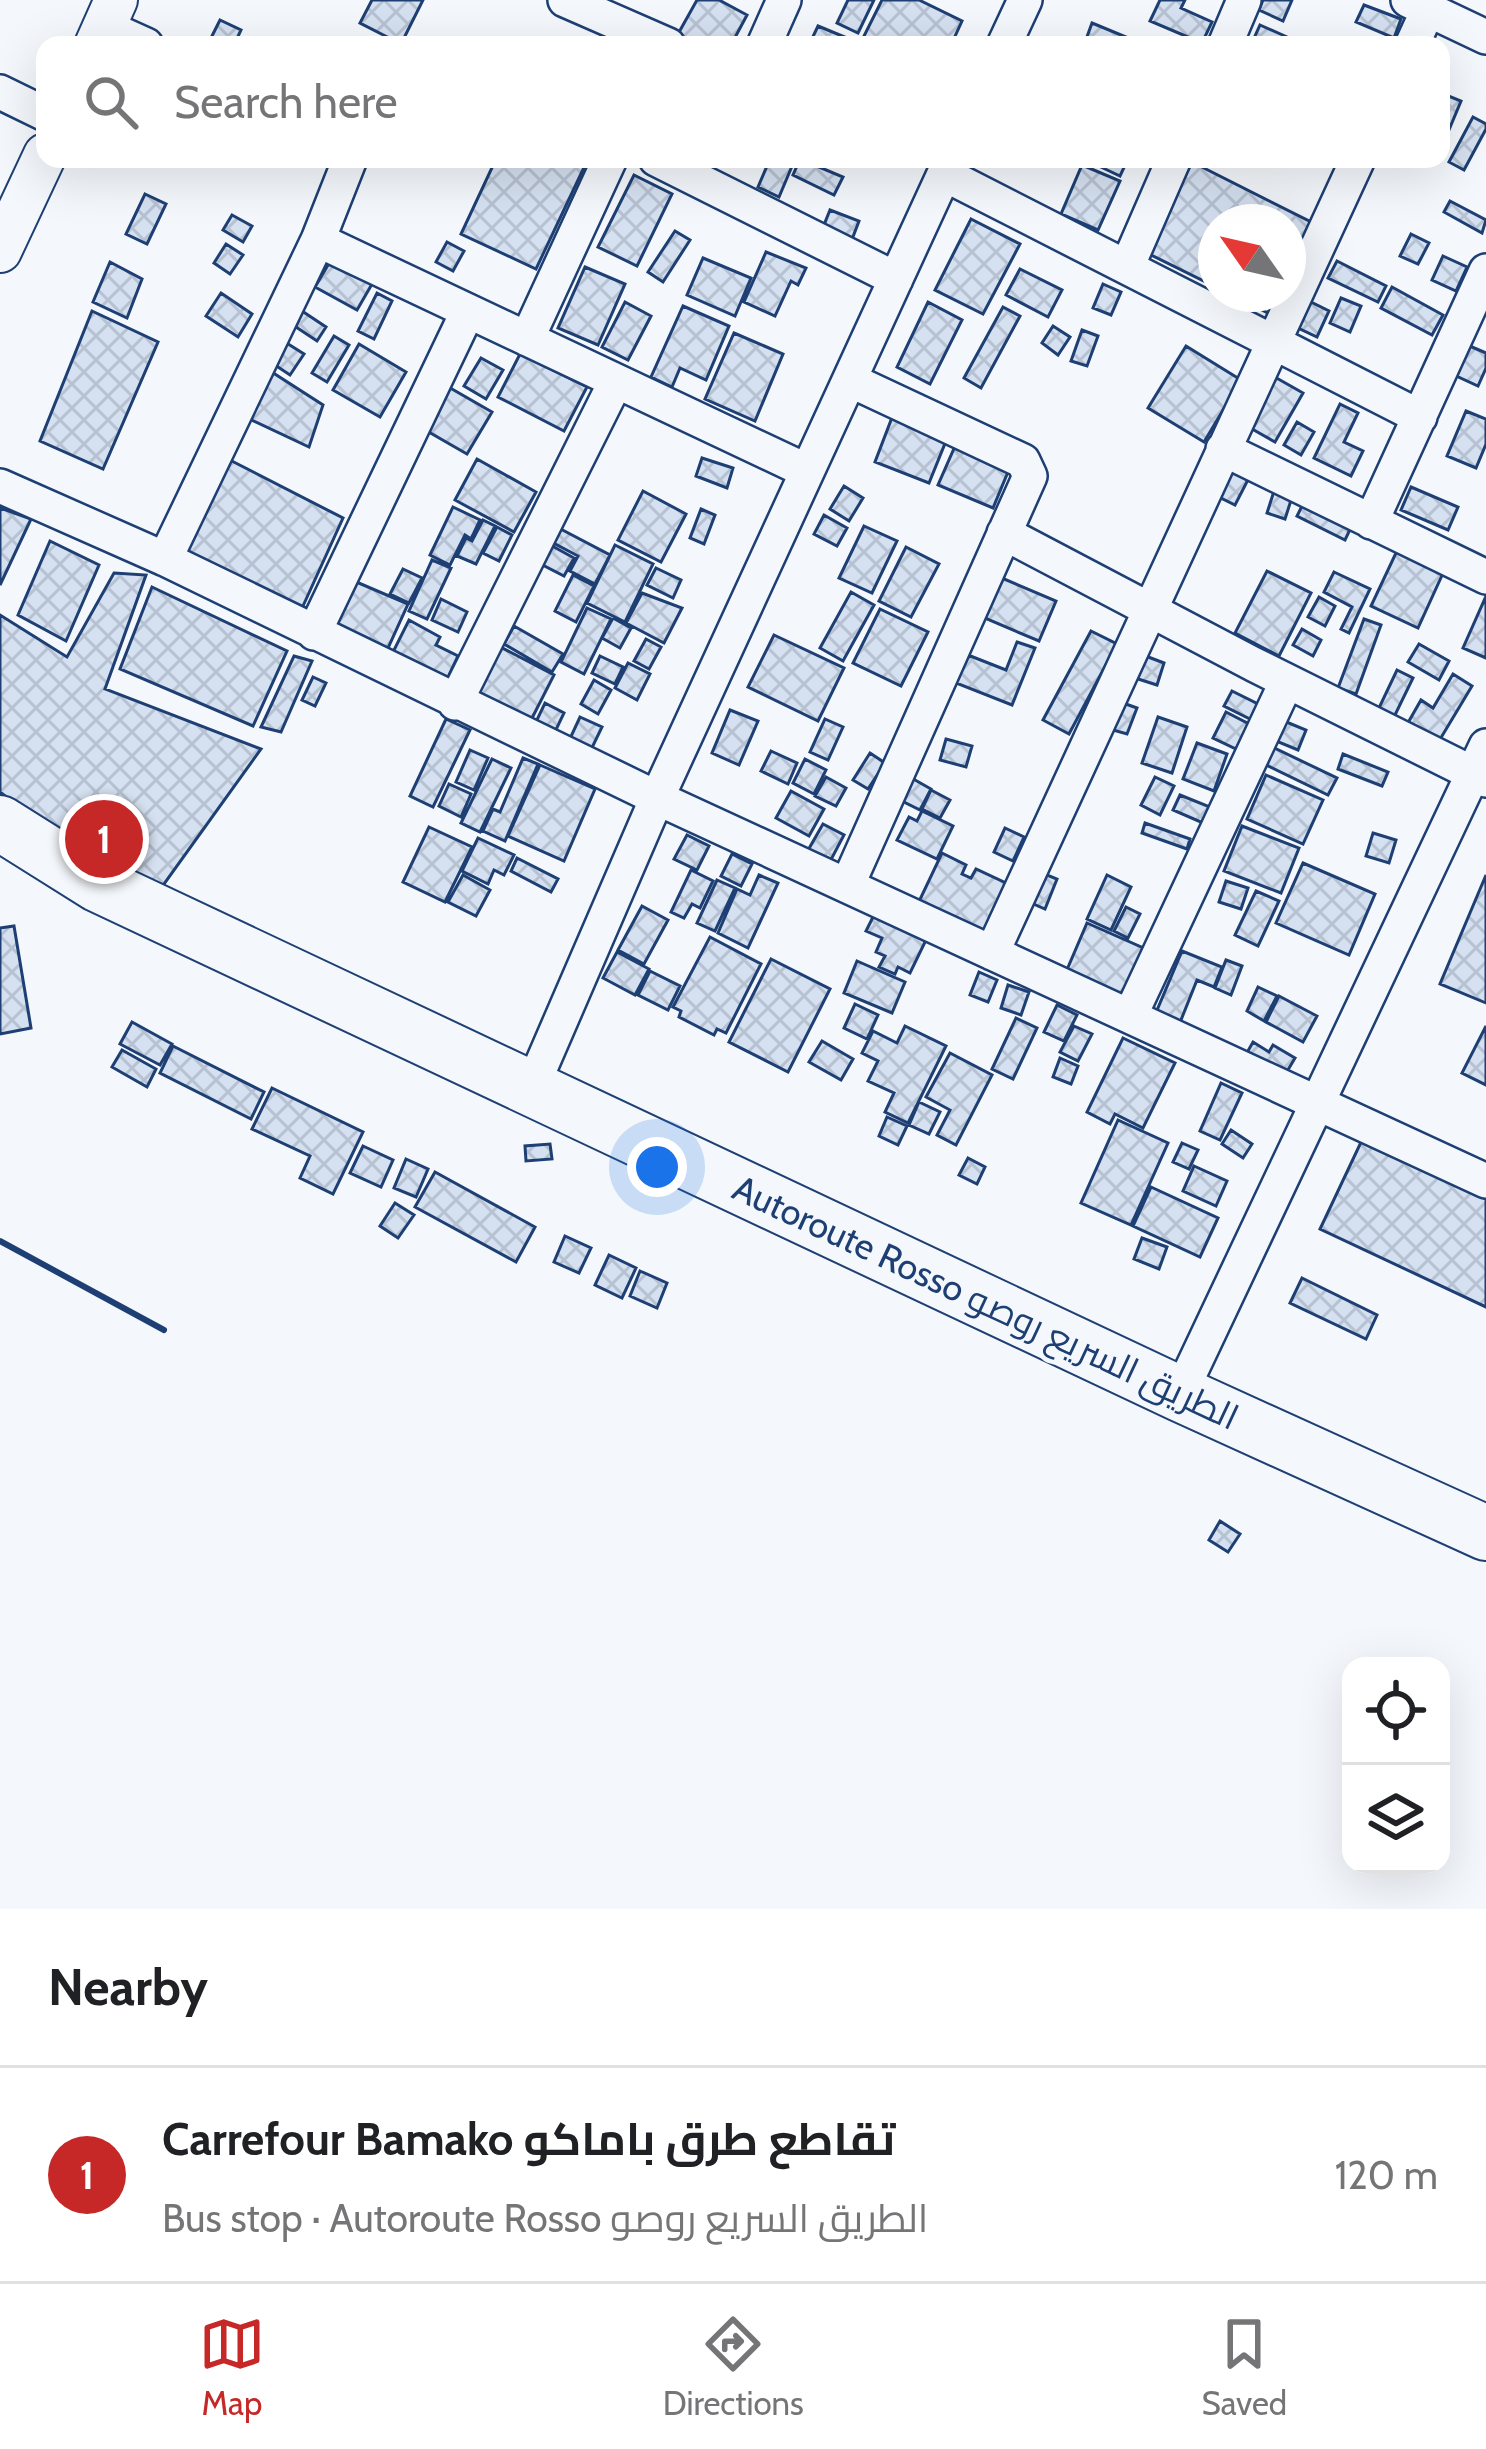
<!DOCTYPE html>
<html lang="en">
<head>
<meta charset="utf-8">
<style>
	body { margin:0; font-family:Cabin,Cairo,sans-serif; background:#f2f2f2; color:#202124 }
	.controls { position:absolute; right:36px; bottom:36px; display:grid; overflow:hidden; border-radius:24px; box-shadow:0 12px 48px #0002 }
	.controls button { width:108px; height:108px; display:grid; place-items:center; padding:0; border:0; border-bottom:3px solid #e0e0e0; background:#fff; color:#202124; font:60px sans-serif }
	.compass { position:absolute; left:1198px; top:204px; width:108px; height:108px; border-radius:50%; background:#fff; box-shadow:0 12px 48px #0002; rotate:304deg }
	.you { position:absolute; left:657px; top:1167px; width:42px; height:42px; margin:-30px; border:9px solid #fff; border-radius:50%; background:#1a73e8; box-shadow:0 0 0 18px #1a73e833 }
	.badge { display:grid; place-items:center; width:78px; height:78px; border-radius:50%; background:#c62828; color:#fff; font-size:39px; font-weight:700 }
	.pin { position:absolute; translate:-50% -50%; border:6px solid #fff; box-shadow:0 3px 12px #0006 }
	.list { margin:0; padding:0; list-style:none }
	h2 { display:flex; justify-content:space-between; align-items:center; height:156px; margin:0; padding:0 48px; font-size:51px }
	h2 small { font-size:39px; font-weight:400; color:#757577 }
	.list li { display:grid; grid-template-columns:78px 1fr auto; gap:36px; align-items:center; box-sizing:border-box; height:216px; padding:0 48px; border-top:3px solid #e0e0e0 }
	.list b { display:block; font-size:45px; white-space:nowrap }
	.list p { margin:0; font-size:39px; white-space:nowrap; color:#757577 }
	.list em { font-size:39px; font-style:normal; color:#757577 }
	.icon { flex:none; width:66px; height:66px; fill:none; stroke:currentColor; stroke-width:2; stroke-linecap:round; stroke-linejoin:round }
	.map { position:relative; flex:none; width:1486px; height:1909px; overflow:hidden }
	.search { position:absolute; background:#fff; box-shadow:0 12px 48px #0002; left:36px; right:36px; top:36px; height:132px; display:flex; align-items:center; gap:30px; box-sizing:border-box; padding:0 42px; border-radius:24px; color:#757577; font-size:45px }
	.sheet { height:372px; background:#fff }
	nav { display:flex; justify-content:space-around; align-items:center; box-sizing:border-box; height:168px; border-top:3px solid #e0e0e0; background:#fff; font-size:33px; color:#757577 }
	nav a { display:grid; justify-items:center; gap:6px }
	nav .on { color:#c62828 }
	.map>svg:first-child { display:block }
	.building { fill:url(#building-cross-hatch); stroke:#1d3f73; stroke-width:3 }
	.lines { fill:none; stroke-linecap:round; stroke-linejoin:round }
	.minor-casing { stroke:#1d3f73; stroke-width:38 }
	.tertiary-casing { stroke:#1d3f73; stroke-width:46 }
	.trunk-casing { stroke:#1d3f73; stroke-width:58 }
	.minor { stroke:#f4f7fb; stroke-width:33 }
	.tertiary { stroke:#f4f7fb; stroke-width:42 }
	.trunk { stroke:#f4f7fb; stroke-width:54 }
	.wall { stroke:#1d3f73; stroke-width:6 }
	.labels { text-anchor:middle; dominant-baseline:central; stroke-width:9; stroke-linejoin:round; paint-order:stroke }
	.street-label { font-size:36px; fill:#1d3f73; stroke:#f4f7fb }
</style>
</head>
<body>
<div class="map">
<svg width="1486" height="1909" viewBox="0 0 1486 1909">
	<defs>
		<pattern id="building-cross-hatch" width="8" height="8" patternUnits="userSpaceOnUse" patternTransform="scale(3)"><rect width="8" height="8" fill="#d5e0f0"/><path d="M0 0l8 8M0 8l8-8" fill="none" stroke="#b6c1d1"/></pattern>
	</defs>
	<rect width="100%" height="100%" fill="#f4f7fb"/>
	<!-- building -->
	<path class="building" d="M372 0H423L401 44 360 23Z
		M697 0H719L747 15 731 45H697L678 34Z
		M848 0H874L858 33 837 23Z
		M882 0H919L962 21 951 45H882L864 36Z
		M1160 0H1185L1181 8 1212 22 1202 43 1150 21Z
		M1263 0H1292L1283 21 1259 10Z
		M1364 5 1401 19 1394 38 1356 22Z
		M220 20 241 30 234 45 210 40Z
		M1092 23 1131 39 1128 45H1084Z
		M1260 25 1305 45H1251Z
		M818 26 852 40 849 45H809Z
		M1441 93 1461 101 1441 149Z
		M1473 117 1486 124V129L1464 170 1449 162Z
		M496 159H588L536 269 461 234Z
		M770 159H795L779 197 758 187Z
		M800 159 843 177 834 195 793 175Z
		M1084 159H1128L1120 176Z
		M1192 162 1319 226 1288 288V222H1216V287L1147 253Z
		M1082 165 1120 181 1098 230 1061 214Z
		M634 175 672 194 637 266 598 247Z
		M145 194 166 204 147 244 126 234Z
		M1450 201 1486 220 1482 233 1444 212Z
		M830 210 859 221 851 242 822 230Z
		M232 215 252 226 243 242 223 230Z
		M971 219 1020 244 983 314 935 290Z
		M675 231 690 240 663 282 648 272Z
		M1411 234 1429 243 1418 264 1400 256Z
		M447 242 464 251 453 271 436 262Z
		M226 244 243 255 230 274 214 263Z
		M766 252 806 268 798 285 791 281 775 316 744 302Z
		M1443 256 1467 267 1456 291 1432 280Z
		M703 258 751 278 735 316 687 295Z
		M331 260 372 284 357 310 315 287Z
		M1337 261 1386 286 1378 302 1328 278Z
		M110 262 142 279 127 318 93 302Z
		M585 267 625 284 598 345 558 328Z
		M1020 269 1062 290 1048 317 1006 295Z
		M1103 284 1121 292 1111 315 1093 308Z
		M1392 287 1443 315 1432 335 1381 308Z
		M221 293 252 314 238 337 206 316Z
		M377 293 392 301 374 339 358 331Z
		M1230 294H1285L1274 316Z
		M1341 298 1361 306 1350 332 1330 323Z
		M1309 301 1329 311 1317 337 1296 327Z
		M625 302 651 316 628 360 602 347Z
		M928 302 962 320 930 384 897 367Z
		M683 306 729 326 706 380 680 368 672 387 651 377Z
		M1003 307 1020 316 981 388 964 378Z
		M299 309 326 327 317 341 290 323Z
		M92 311 158 342 103 469 40 441Z
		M1053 326 1070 337 1058 355 1042 343Z
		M1082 330 1098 336 1087 366 1071 361Z
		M734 333 783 354 755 421 705 399Z
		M334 336 349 345 327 382 312 373Z
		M285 342 304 354 290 375 272 363Z
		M359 344 406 372 380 417 333 390Z
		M1465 344 1486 353V368L1478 386 1452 374Z
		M1186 346 1241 380 1204 442 1148 408Z
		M520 354 587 387 564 431 498 397Z
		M481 358 503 370 486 399 464 386Z
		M264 367 323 405 309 447 241 415Z
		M1273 376 1303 393 1275 442 1245 425Z
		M445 385 492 412 467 454 420 427Z
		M1340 404 1358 413 1344 442 1363 451 1351 476 1314 458Z
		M1466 411 1486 419V444L1476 468 1447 456Z
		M893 415 948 436 929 483 875 462Z
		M1297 422 1314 432 1301 455 1284 445Z
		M956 444 1010 467 993 508 938 485Z
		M224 457 343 518 298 617 179 551Z
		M702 458 733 468 727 488 696 476Z
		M477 459 536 492 514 532 455 500Z
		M1236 464 1252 472 1235 505 1219 497Z
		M844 486 863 498 849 521 830 509Z
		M1411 487 1458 507 1448 530 1401 510Z
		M1275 488 1293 494 1285 519 1267 513Z
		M643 491 686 514 661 562 618 540Z
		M1308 494 1356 517 1345 540 1297 516Z
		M453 507 480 520 471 539 465 535 450 565 430 555Z
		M0 508 31 519 0 585Z
		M701 509 715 515 704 544 690 538Z
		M824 515 847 528 837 546 814 534Z
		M483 520 495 526 476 564 457 556 466 538 472 541Z
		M553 525 610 555 595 584 570 571 578 556 546 539Z
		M864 526 897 541 872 593 839 578Z
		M497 527 512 535 499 561 483 553Z
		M1403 538 1449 560 1418 628 1371 606Z
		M50 541 99 565 66 641 18 615Z
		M545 542 574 558 564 576 535 561Z
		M615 545 653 564 625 622 587 603Z
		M906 547 939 564 911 617 879 601Z
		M432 560 451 568 427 619 409 611Z
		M656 568 681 580 673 598 647 585Z
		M403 569 422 578 409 603 390 594Z
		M1267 571 1311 593 1279 656 1235 633Z
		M1334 572 1370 589 1349 633 1341 629 1352 607 1324 592Z
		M114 573 146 575 105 689 261 749 159 891 18 806 0 792V615L67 657Z
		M573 575 594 586 576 622 555 611Z
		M997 576 1056 601 1039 641 980 616Z
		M347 578 408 604 383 659 323 633Z
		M152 587 287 651 253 726 120 669Z
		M851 592 874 605 843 661 820 648Z
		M642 593 682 608 664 643 626 623Z
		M1486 596V658L1463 648Z
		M1319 597 1335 606 1325 626 1308 617Z
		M441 599 467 612 458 632 432 620Z
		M587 608 611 619 584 674 561 662Z
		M880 609 928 632 901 686 853 663Z
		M613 618 631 628 620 648 602 638Z
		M1364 619 1381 625 1356 694 1338 688Z
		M409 620 440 637 436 645 458 656 442 690 388 662Z
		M514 626 563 654 552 672 504 644Z
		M1302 629 1321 640 1313 656 1293 645Z
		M1091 631 1117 644 1069 734 1043 720Z
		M774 635 844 668 818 721 748 687Z
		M646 639 661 647 649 669 634 661Z
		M491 642 554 675 529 724 463 698Z
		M1017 642 1035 648 1012 705 956 683 968 655 1006 670Z
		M1419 644 1449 661 1439 680 1408 662Z
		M1143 655 1164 663 1157 685 1135 678Z
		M294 656 312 661 281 732 261 727Z
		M600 656 623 667 615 684 592 673Z
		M628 663 650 674 637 700 615 688Z
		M1397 670 1413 678 1394 717 1378 710Z
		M1453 674 1472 686 1436 746 1405 728 1421 700 1433 708Z
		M313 677 326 683 315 706 302 700Z
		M594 680 611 690 598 714 581 704Z
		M1232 691 1260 705 1252 720 1224 706Z
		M545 703 564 713 553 736 534 726Z
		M1123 703 1137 708 1127 734 1113 730Z
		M730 710 758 721 739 765 712 753Z
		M1226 712 1249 724 1236 749 1213 738Z
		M580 717 602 727 588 756 567 745Z
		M1158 717 1187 727 1172 773 1142 763Z
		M446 719 470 730 433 807 410 796Z
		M825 719 843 727 828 760 810 752Z
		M1284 721 1306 730 1298 750 1276 741Z
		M946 739 972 746 966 767 940 760Z
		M1197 743 1227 754 1214 791 1183 779Z
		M1266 744 1337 778 1328 795 1258 761Z
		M470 750 488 758 474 790 456 782Z
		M771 751 797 763 788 784 761 771Z
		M870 753 885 763 868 789 853 780Z
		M1343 754 1388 772 1382 786 1338 769Z
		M523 758 538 764 505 841 483 831 493 809 500 812Z
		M492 759 511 768 480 832 461 823Z
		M805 759 826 770 814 794 793 783Z
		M540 765 595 789 564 861 508 836Z
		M1266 775 1323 800 1303 844 1247 819Z
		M908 776 931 789 920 810 896 798Z
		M826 777 846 788 836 806 815 796Z
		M1155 777 1174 786 1160 815 1141 805Z
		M449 784 471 794 461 817 439 806Z
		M931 790 950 800 940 818 922 809Z
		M791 791 824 809 809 836 776 818Z
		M1180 795 1210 807 1203 823 1173 810Z
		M922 811 953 826 937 859 897 840 909 817 917 821Z
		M1145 823 1190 839 1187 849 1142 833Z
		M823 824 844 835 825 871 803 859Z
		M1242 826 1299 848 1281 893 1224 871Z
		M429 827 472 847 445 902 403 882Z
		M1005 828 1024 837 1013 861 994 852Z
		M1373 833 1396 840 1389 863 1366 856Z
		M687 835 709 846 697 870 674 859Z
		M478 838 514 855 504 875 494 870 488 884 462 871Z
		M942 853 966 865 962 874 971 878 976 869 1008 884 980 942 914 912Z
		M732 854 752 864 741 886 721 876Z
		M517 858 558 879 551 892 511 871Z
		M1303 863 1375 894 1349 955 1276 923Z
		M691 870 713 881 700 908 692 904 684 918 671 912Z
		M1042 873 1057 879 1045 909 1029 902Z
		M463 875 490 890 476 916 448 902Z
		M759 875 778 883 748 948 718 933 737 889 750 895Z
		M1107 875 1131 887 1111 930 1087 919Z
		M1486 875V1003L1440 984Z
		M717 880 735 888 715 931 697 923Z
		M1226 881 1248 888 1241 909 1219 902Z
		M1256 891 1279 901 1258 946 1235 935Z
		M642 906 668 920 644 964 618 950Z
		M1126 907 1140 914 1128 938 1114 931Z
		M875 913 927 938 910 973 898 967 895 974 879 967 885 956 876 952 882 938 866 931Z
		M1087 923 1148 950 1124 1006 1063 979Z
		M14 926 31 1028 0 1034V928Z
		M710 937 761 964 726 1033 717 1029 714 1035 679 1017 681 1011 673 1007Z
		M1182 951 1222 967 1214 987 1197 980 1179 1025 1155 1015Z
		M617 952 649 969 635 995 603 978Z
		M771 959 830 989 788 1072 729 1042Z
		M1226 960 1242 966 1231 995 1215 988Z
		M857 961 905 982 892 1013 844 993Z
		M650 971 680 986 668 1010 638 995Z
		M979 972 997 980 988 1002 970 995Z
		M1008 985 1029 992 1021 1015 1001 1008Z
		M1258 987 1277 996 1264 1021 1247 1011Z
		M1279 996 1317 1016 1303 1042 1266 1022Z
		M855 1004 878 1015 867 1039 844 1028Z
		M1057 1005 1077 1015 1064 1041 1044 1032Z
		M1016 1018 1037 1028 1013 1079 992 1069Z
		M132 1022 172 1044 160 1065 120 1044Z
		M905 1026 946 1046 908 1123 885 1112 894 1093 868 1081 878 1061 862 1053 873 1031 897 1043Z
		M1074 1026 1092 1034 1078 1061 1060 1052Z
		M1486 1026V1085L1462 1073Z
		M1123 1038 1175 1063 1143 1128 1115 1114 1110 1124 1087 1112Z
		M822 1041 853 1059 841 1080 809 1062Z
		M1253 1042 1269 1052 1273 1045 1295 1058 1282 1080 1244 1058Z
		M173 1046 264 1092 251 1119 160 1073Z
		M122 1050 156 1069 147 1087 112 1067Z
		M950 1053 992 1075 956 1145 937 1135 950 1110 926 1097Z
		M1060 1058 1078 1066 1071 1084 1053 1077Z
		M1221 1083 1242 1093 1220 1140 1200 1131Z
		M272 1088 363 1132 333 1194 300 1178 310 1156 252 1129Z
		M919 1102 940 1112 929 1134 909 1125Z
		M887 1117 907 1126 898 1145 879 1136Z
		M1118 1120 1168 1143 1131 1225 1081 1203Z
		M1231 1130 1252 1144 1243 1158 1222 1144Z
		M1362 1140 1486 1199V1307L1320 1229Z
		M1182 1143 1198 1150 1189 1169 1173 1162Z
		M550 1144 552 1159 526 1161 525 1146Z
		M363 1146 393 1160 381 1187 350 1173Z
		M968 1158 985 1167 977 1184 959 1175Z
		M406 1159 428 1169 416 1197 394 1188Z
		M1194 1166 1227 1181 1216 1206 1183 1191Z
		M435 1172 535 1227 516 1262 415 1207Z
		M1151 1187 1218 1218 1200 1257 1133 1226Z
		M395 1203 414 1215 398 1238 380 1226Z
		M565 1236 591 1248 579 1273 554 1262Z
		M1142 1238 1167 1247 1159 1269 1134 1259Z
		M609 1255 636 1268 622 1298 595 1285Z
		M640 1271 667 1283 657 1308 630 1296Z
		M1302 1278 1377 1315 1366 1339 1290 1303Z
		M1220 1521 1240 1534 1228 1552 1209 1540Z"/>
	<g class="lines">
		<!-- minor casing -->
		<g class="minor-casing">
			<path id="minor" d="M565 0 668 45
				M1408 0 1486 37
				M104 26 146 45
				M764 45 784 0
				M1004 45 1025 0
				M1225 45 1244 0
				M1412 45 1428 10
				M0 92 45 114
				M656 159 896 279
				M944 174 1420 417
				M318 240 807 471
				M1127 267 1174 159
				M527 339 610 159
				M1223 449 1486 577
				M0 486 165 559 657 798 1486 1181
				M1371 522 1486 271
				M1004 533 1253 664 1486 780
				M165 559 318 240 350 159
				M314 633 468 311
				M455 703 616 381
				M847 886 1030 476 1023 461 852 381
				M992 953 1358 159
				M1130 1016 1287 681
				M532 1087 657 798 951 159
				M1180 1394 1486 746"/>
		</g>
		<!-- tertiary casing -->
		<g class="tertiary-casing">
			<path id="tertiary" d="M96 45 116 0
				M0 251 45 155"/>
		</g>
		<!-- trunk casing -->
		<g class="trunk-casing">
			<path id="trunk" d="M0 823 97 884 1180 1394 1486 1533"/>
		</g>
		<!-- minor -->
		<use href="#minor" class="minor"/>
		<!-- tertiary -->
		<use href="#tertiary" class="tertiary"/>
		<!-- trunk -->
		<use href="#trunk" class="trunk"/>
		<!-- wall -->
		<path class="wall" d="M0 1241 164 1330"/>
	</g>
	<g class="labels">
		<!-- street labels -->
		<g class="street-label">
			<text transform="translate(986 1302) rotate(25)">Autoroute Rosso الطريق السريع روصو</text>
		</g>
	</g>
</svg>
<div class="controls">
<button><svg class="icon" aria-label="locate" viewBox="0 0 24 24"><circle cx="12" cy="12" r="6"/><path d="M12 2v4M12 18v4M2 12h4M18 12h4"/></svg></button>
<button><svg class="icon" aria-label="layers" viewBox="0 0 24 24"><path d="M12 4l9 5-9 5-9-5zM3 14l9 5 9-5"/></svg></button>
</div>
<svg class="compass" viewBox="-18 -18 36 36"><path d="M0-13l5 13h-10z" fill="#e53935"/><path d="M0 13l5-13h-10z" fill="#757577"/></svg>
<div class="you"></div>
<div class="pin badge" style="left:104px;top:839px">1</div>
<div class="search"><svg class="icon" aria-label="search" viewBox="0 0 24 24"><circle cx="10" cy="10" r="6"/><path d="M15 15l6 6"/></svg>Search here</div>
</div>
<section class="sheet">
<h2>Nearby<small></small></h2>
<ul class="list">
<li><span class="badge">1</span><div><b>Carrefour Bamako تقاطع طرق باماكو</b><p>Bus stop · Autoroute Rosso الطريق السريع روصو</p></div><em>120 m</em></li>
</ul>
</section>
<nav>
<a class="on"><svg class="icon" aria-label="map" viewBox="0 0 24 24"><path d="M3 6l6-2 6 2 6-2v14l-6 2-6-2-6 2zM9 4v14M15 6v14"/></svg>Map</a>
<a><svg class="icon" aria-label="directions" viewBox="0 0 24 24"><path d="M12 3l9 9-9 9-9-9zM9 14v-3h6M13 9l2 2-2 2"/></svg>Directions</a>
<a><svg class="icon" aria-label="saved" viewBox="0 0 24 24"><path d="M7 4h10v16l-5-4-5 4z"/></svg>Saved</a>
</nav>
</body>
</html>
